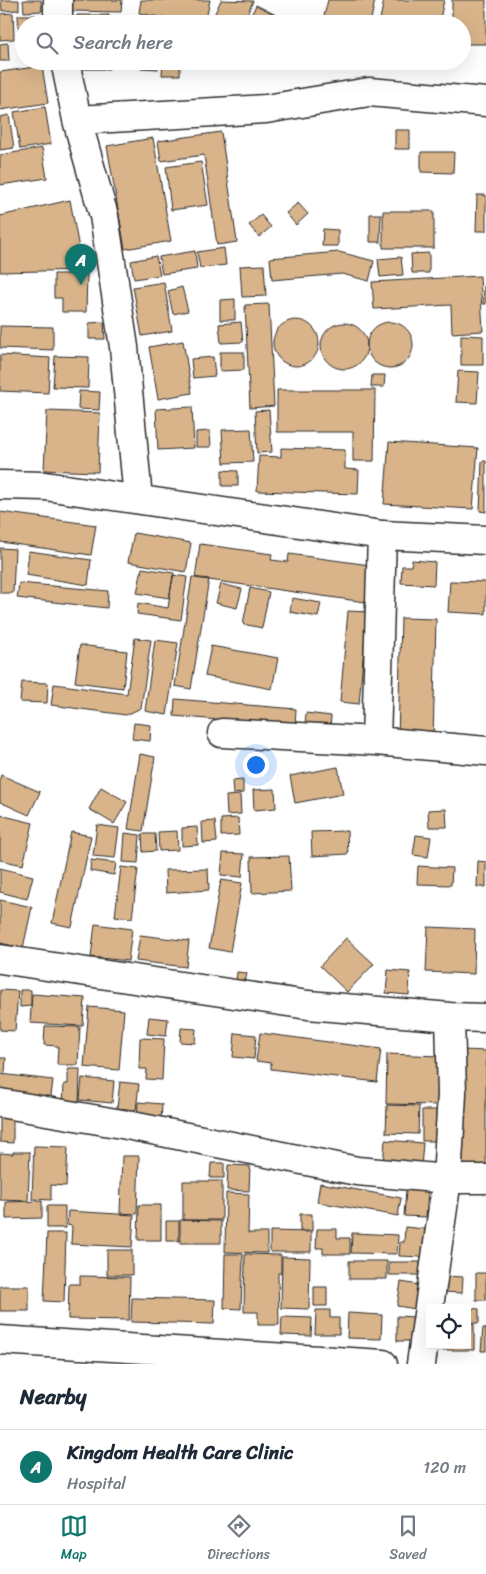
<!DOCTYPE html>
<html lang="en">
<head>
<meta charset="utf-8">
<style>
	body { margin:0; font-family:Sriracha,sans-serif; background:#f6f6f7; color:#1f2937 }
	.controls { position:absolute; right:15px; bottom:15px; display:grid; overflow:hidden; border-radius:0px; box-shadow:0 5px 20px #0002 }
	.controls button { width:45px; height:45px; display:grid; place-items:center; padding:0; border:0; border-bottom:1px solid #e0e1e3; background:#fff; color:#1f2937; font:25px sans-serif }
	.you { position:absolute; left:255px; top:764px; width:18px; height:18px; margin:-12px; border:4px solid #fff; border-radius:50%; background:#1a73e8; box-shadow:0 0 0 8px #1a73e833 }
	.badge { display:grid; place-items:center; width:32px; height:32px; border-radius:50%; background:#0f766e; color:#fff; font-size:16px; font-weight:700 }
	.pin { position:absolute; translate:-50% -41px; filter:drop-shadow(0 1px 2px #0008) }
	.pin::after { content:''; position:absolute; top:26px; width:18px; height:15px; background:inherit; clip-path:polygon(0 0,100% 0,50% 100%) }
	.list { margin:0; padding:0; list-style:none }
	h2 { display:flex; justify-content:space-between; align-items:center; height:65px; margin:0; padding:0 20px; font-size:21px }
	h2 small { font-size:16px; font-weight:400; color:#747a83 }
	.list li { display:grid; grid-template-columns:32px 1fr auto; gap:15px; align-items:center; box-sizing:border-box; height:75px; padding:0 20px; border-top:1px solid #e0e1e3 }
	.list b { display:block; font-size:19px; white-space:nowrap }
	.list p { margin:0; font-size:16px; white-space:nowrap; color:#747a83 }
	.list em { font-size:16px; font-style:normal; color:#747a83 }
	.icon { flex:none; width:28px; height:28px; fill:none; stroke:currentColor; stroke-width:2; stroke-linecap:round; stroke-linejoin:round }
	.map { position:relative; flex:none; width:486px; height:1364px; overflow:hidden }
	.search { position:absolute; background:#fff; box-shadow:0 5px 20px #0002; left:15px; right:15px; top:15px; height:55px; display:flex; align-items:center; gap:12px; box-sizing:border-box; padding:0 18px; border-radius:28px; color:#747a83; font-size:19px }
	.sheet { height:140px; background:#fff }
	nav { display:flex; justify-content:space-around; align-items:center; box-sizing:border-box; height:70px; border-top:1px solid #e0e1e3; background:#fff; font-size:14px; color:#747a83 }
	nav a { display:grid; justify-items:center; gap:2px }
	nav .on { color:#0f766e }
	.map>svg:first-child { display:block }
	.building { fill:#d9b48a; stroke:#2b2b2b }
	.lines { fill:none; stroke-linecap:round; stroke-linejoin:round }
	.minor-casing { stroke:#2b2b2b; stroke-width:31 }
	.minor { stroke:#fff; stroke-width:28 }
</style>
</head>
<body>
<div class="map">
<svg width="486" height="1364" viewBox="0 0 486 1364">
	<rect width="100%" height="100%" fill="#fff"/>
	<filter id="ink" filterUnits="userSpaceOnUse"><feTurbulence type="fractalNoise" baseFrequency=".02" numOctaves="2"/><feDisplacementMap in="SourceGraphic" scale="10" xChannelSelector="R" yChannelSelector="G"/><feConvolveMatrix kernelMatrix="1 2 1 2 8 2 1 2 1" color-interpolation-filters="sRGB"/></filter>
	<g filter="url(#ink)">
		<!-- building -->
		<path class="building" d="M1 0H19V10L2 11Z
			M23 0H41L42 11 24 12Z
			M73 0H122L121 12 72 11Z
			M141 0H210L205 24H193L139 13Z
			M221 0 253 1 243 24H210Z
			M328 0H375L370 24H356L324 16Z
			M384 0H444L439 24H379Z
			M452 0H486V44H462V24H452Z
			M256 5 276 15 271 24H247Z
			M13 13 14 39 0 40V14Z
			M18 15H37V24H24V37H19Z
			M77 15H109L108 24H77Z
			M8 43 9 61H0V44Z
			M83 61H108L109 69H83Z
			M119 61H138V67L119 66Z
			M140 61H159L158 69 140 68Z
			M163 61 180 62V75H162Z
			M42 66 48 103 0 110V72Z
			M45 107 51 144 20 149 14 112Z
			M9 115 14 148 0 150V117Z
			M395 130H410V149H395Z
			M221 132 237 242 217 245 204 155 161 161 158 141Z
			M153 138 171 241 125 249 107 146Z
			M42 148 47 178 0 185V155Z
			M421 152H454L453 173 421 172Z
			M201 162 208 205 171 210 166 167Z
			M477 195H486V231H476Z
			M70 200 83 270 0 272V216Z
			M298 203 308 214 296 225 286 213Z
			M383 211H434V248H383Z
			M370 214H381L380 242H370Z
			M261 215 271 227 259 237 249 225Z
			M323 229 338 230V246H322Z
			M224 248 226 265 200 268 197 252Z
			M195 251 197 269 162 274 159 257Z
			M339 252 374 261 369 281 342 274 272 280 270 258Z
			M429 253V273H412L411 254Z
			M156 256 160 275 134 279 131 261Z
			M401 257 403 275 380 277 378 259Z
			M264 265 266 296 242 297 240 266Z
			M54 274H87L86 312H62V298H54Z
			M480 276 483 331 452 333 451 305 374 309 372 282Z
			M164 282 172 331 142 336 133 287Z
			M484 286H486V304H483Z
			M182 287 188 311 173 314 168 291Z
			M235 299V320H220V300Z
			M269 304 274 406 250 408 245 305Z
			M273 343a23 23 0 1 1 46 0a23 23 0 1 1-46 0Z
			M367 345a23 23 0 1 1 46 0a23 23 0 1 1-46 0Z
			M104 322 105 339H89V323Z
			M241 322 243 342 221 343 219 324Z
			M321 346a23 23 0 1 1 46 0a23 23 0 1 1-46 0Z
			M0 326 53 327V350L0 348Z
			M461 335 483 336V365H461Z
			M183 341 192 393 158 399 149 347Z
			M220 352H244V370L220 371Z
			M0 355 50 358 48 393 0 391Z
			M55 356 89 357 88 388 53 387Z
			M213 357 215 376 193 378 191 359Z
			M458 371 479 372 477 403 456 402Z
			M372 375H385L384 387H371Z
			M277 390H375L374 461H353V432H277Z
			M79 391 100 392 99 410 78 409Z
			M192 407 194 448 158 450 156 409Z
			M269 410 272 452 257 453 255 411Z
			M47 411 100 413 98 472 44 470Z
			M251 429 253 462 224 463 222 430Z
			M210 431 211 447H196V432Z
			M389 442 478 448 473 509 384 504Z
			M281 448 345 450V469L359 470 358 494 257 491 259 456 281 457Z
			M482 461H486V512L480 511Z
			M222 470 238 471V486H222Z
			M0 512 96 525 91 555 0 542Z
			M134 533 191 543 186 572 128 562Z
			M200 544 272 554 271 560 288 562 289 554 370 565 365 602 195 578Z
			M0 548 15 549 13 593H0Z
			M29 551 91 560 88 585 26 575Z
			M412 560 435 562 434 585 401 583 402 566H411Z
			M142 568 174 573 169 598 137 593Z
			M173 575 187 577 181 620 137 614 138 603 168 608Z
			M192 577 209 579 191 689 175 686Z
			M450 581 486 582V614L448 612Z
			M19 583 108 591 107 608 17 598Z
			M221 584 242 589 237 608 216 603Z
			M250 588 269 592 262 628 243 624Z
			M292 598 321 603 318 617 290 612Z
			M348 611 367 612 359 704 340 702Z
			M401 618 436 619 433 741 398 740Z
			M135 638 151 640 141 708 126 715 51 705 54 684 127 694Z
			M155 640 178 643 167 715 145 711Z
			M80 645 127 651 123 688 75 682Z
			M211 646 278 658 272 689 205 676Z
			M22 682 48 683 47 703 20 702Z
			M175 699 296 709 295 727 174 716Z
			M306 713 331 716 330 728 305 726Z
			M134 723 151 725 150 741 132 739Z
			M140 754 155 757 143 831 128 829Z
			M338 767 343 794 295 803 290 776Z
			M1 775 40 792 29 815 0 802V778Z
			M243 780V793L233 794 232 781Z
			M101 787 127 802 114 824 89 809Z
			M275 789 276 808 254 810 253 790Z
			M240 795 241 814 227 815 226 796Z
			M446 809 447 827H429L428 810Z
			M0 815 33 823 23 865 0 860Z
			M238 818 239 835 221 836V819Z
			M215 821 217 842 203 843 202 822Z
			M97 825 119 828 115 858 93 856Z
			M197 827 198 845 182 846V828Z
			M177 831 178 850 159 851 158 832Z
			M347 831 348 854 312 856 311 832Z
			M71 832 91 836 72 927 52 923Z
			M125 833 140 835 138 863 123 862Z
			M142 834H155L156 851 143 852Z
			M416 835 431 837 428 857 413 855Z
			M223 853 244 854 242 877 221 875Z
			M289 856 291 891 252 893 251 857Z
			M91 860 116 863 114 875 90 871Z
			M478 861 486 862V887H477Z
			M418 866 452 868 451 885 417 884Z
			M121 867 138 869 132 918 115 916Z
			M0 868 33 876 27 899 0 892Z
			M208 869 209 890 166 893 165 870Z
			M221 880 242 883 230 952 209 948Z
			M0 900 32 907 23 948 0 943Z
			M95 924 132 929 128 961 91 957Z
			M428 927 475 929 474 974 426 972Z
			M140 935 189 941 186 967 136 961Z
			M346 938 374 964 347 992 320 966Z
			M388 970 410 972 409 995 386 993Z
			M237 972 247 973 245 983 236 981Z
			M0 990 18 991 15 1031 0 1030Z
			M20 990H31V1006L20 1007Z
			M32 994 85 998 83 1026 30 1023Z
			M89 1007 124 1010 119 1070 84 1067Z
			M149 1017 168 1019 166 1036 147 1034Z
			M45 1026 80 1027 78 1065H57L58 1046 44 1045Z
			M181 1028 196 1029 195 1043 180 1042Z
			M235 1033 256 1035 254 1059 233 1057Z
			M260 1033 381 1049 377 1082 271 1069V1063L256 1061Z
			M140 1038 164 1039 162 1080 146 1079 147 1069H139Z
			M463 1050 486 1051V1167L460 1166Z
			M387 1054 440 1056 439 1105 386 1104Z
			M0 1058H6L5 1073 0 1072Z
			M68 1069H80L79 1106 63 1105 64 1084H68Z
			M0 1074 53 1080 50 1104 0 1098Z
			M82 1078 114 1081 112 1103 80 1100Z
			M120 1082 139 1084 136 1110 117 1108Z
			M138 1102 162 1104 161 1123 137 1121Z
			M387 1105 419 1106 418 1134 386 1133Z
			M422 1110H440L439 1141H422Z
			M0 1116 13 1117V1143L0 1142Z
			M385 1140 423 1143 421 1167 383 1164Z
			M34 1146 68 1147 66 1186 51 1185V1200L32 1199Z
			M13 1152H30L28 1201 0 1200V1153L13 1154Z
			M122 1156H139L137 1214 120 1213Z
			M211 1163H224V1178H210Z
			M228 1165 250 1166 249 1191 227 1190Z
			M183 1181H222V1220H183Z
			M320 1183 401 1198 398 1216 317 1202Z
			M406 1190 428 1191 426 1217 404 1216Z
			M226 1193 249 1194 248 1233H267V1253L225 1252Z
			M42 1201V1218L6 1219V1202Z
			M139 1205H161V1240H138Z
			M47 1206H65V1228H47Z
			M68 1211 134 1215 132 1247 71 1244 72 1226 67 1225Z
			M300 1214H312V1231H300Z
			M180 1220 221 1221V1243H180Z
			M166 1221H179V1241H166Z
			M405 1227 425 1229 423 1257 399 1256 400 1242H404Z
			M317 1229H337V1238H350V1254H323V1248H316Z
			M270 1231 311 1232V1252H270Z
			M47 1233H66L64 1302 44 1301Z
			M352 1233 398 1235 397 1254 351 1253Z
			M107 1250H132V1275H107Z
			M225 1254H243L241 1309 224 1308Z
			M245 1254 281 1255V1273H278L279 1325H258V1312H244Z
			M282 1257 310 1258 309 1309 281 1308Z
			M349 1261H387V1279H349Z
			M389 1262H420V1275H389Z
			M476 1273H486V1300H476Z
			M80 1276 130 1277 129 1320 68 1319 69 1284H80Z
			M444 1276 463 1277 462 1293 443 1292Z
			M401 1282 419 1285 416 1309 397 1306Z
			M0 1286H29V1311H0Z
			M314 1287H327V1306H314Z
			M132 1298 215 1300 214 1324 131 1322Z
			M467 1308 479 1309V1323H467Z
			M316 1310H330V1318H339V1334H315Z
			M348 1313 382 1315 381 1339 347 1338Z
			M397 1316 415 1317 414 1341H397Z
			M282 1317 312 1318 311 1336 281 1335Z
			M467 1324H474V1350H438L439 1345H467Z
			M483 1328H486V1351H481Z"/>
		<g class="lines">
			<!-- minor casing -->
			<g class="minor-casing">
				<path id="minor" d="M58 0V24
					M65 61 77 120 104 216 124 347 138 499
					M77 120 266 109 369 92 486 102
					M0 485 45 486 382 535 486 540
					M382 535 376 741 486 751
					M222 733 376 741
					M0 959 308 1005 450 1017 486 1018
					M0 1103 122 1124 357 1171 447 1179H486
					M0 1340 383 1364
					M421 1364 447 1179 452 1094 450 1017"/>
			</g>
			<!-- minor -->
			<use href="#minor" class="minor"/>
		</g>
	</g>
</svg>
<div class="controls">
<button><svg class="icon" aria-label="locate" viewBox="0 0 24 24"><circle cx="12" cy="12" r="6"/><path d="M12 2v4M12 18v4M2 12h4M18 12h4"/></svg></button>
</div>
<div class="you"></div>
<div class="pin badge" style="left:81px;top:285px">A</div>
<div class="search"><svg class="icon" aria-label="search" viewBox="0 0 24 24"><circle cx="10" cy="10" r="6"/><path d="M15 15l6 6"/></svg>Search here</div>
</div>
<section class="sheet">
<h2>Nearby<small></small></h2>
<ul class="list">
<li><span class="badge">A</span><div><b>Kingdom Health Care Clinic</b><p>Hospital</p></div><em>120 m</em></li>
</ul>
</section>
<nav>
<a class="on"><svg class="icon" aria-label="map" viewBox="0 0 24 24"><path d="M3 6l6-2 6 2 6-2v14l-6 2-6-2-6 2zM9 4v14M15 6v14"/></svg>Map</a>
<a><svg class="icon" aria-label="directions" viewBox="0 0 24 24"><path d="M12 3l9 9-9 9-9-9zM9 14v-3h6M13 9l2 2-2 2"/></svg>Directions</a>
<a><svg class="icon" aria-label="saved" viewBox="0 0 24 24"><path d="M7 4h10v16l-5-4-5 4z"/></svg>Saved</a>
</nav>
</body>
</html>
